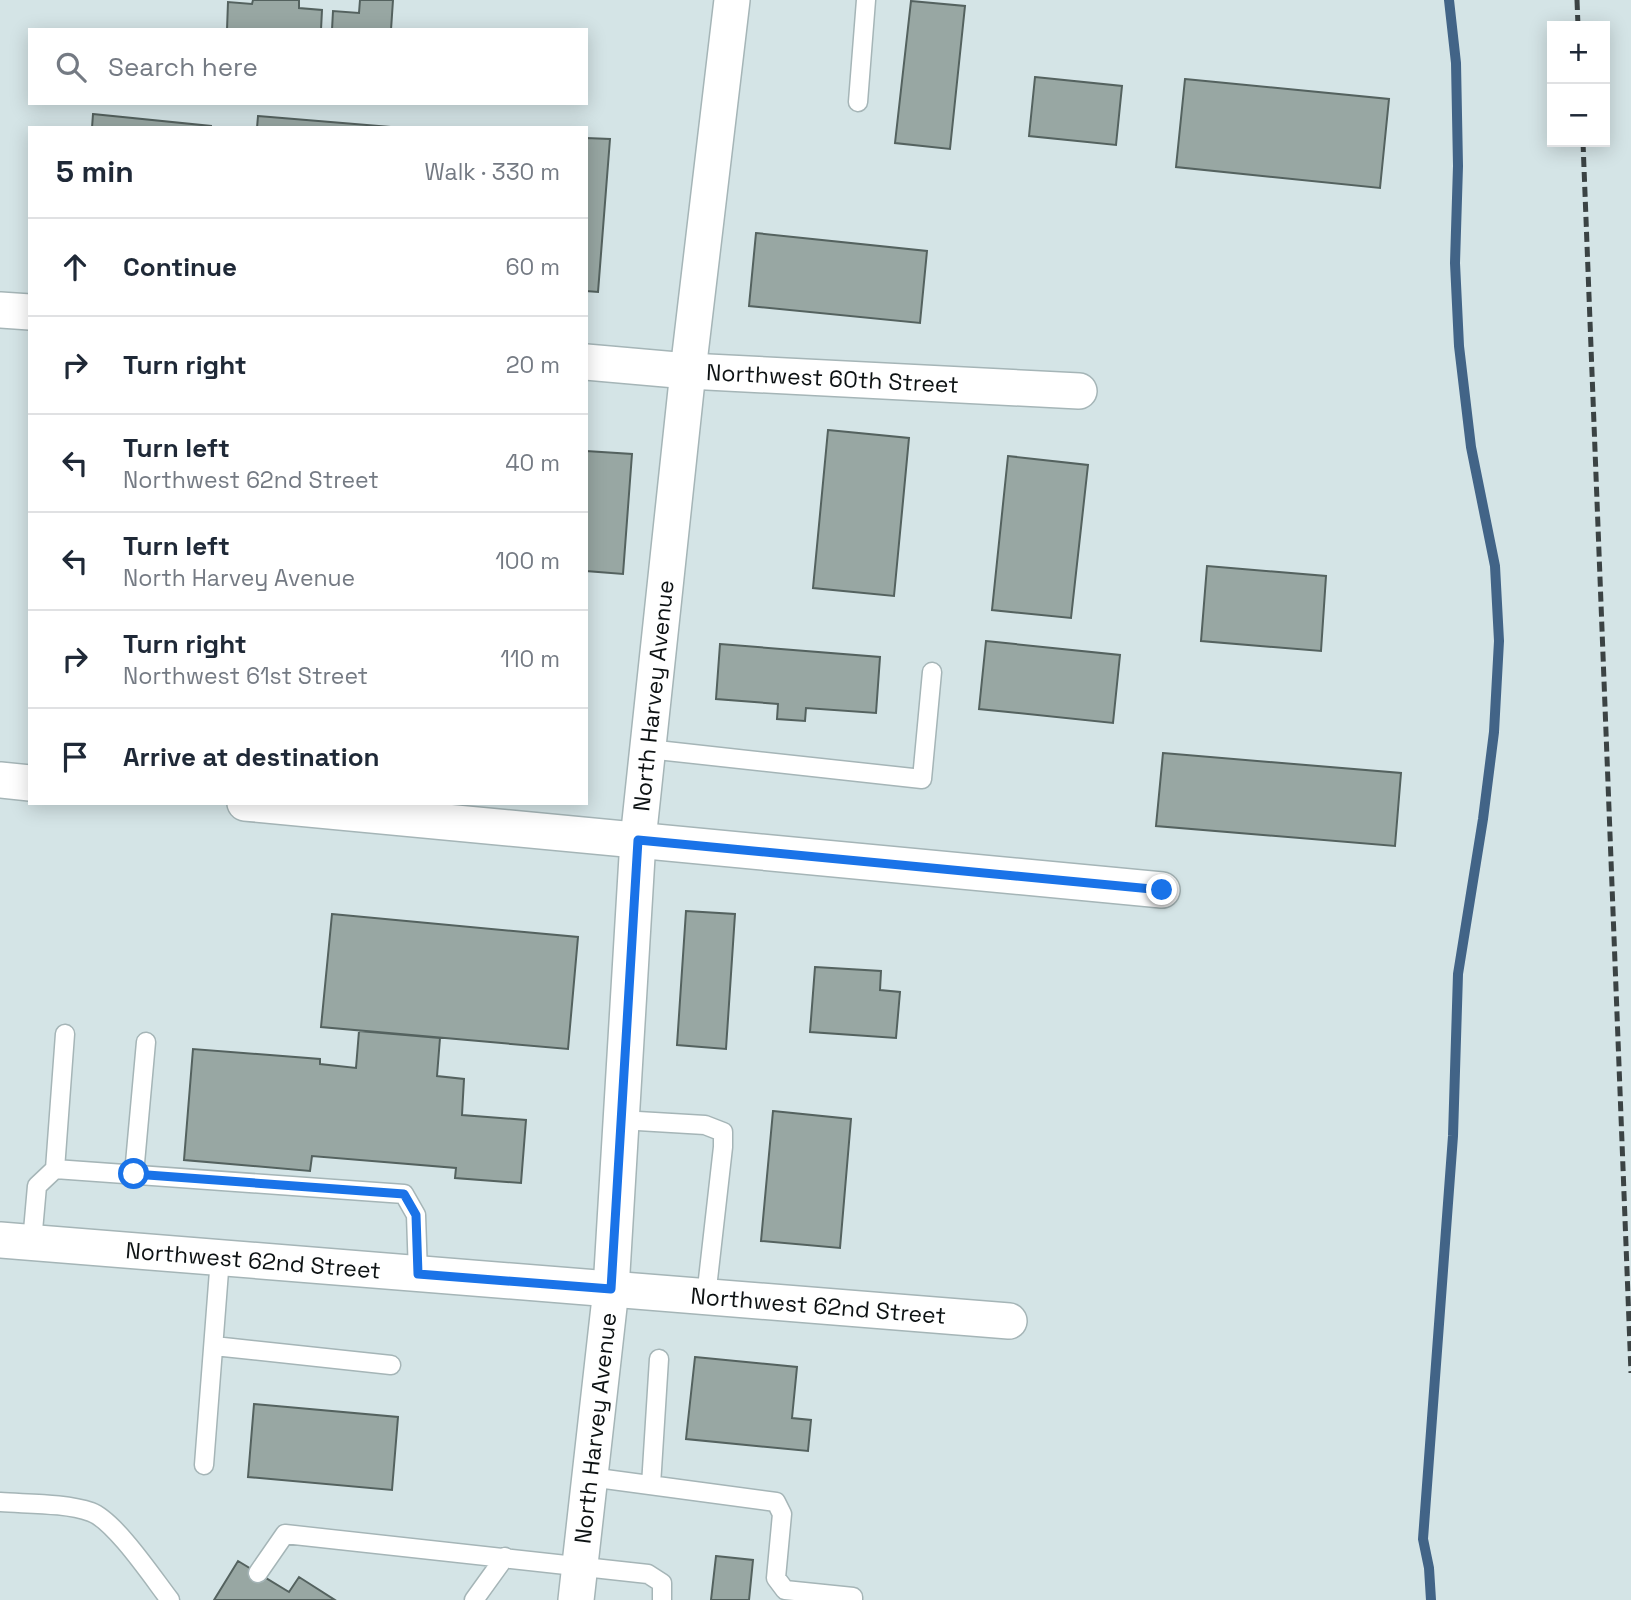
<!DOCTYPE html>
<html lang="en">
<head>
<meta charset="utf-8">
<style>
	body { margin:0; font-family:"Space Grotesk",sans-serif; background:#f2f2f3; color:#1f2937 }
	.controls { position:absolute; right:21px; top:21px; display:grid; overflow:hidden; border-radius:0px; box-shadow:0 4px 18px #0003 }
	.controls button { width:63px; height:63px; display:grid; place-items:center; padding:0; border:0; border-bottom:2px solid #e0e1e3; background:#fff; color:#1f2937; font:35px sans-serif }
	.stop { position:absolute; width:21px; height:21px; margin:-16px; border:5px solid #1a73e8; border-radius:50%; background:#fff }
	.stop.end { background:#1a73e8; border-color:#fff; box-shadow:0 2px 7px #0008 }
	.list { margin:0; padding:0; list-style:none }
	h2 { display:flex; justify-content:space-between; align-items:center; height:91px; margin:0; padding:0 28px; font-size:30px }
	h2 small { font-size:23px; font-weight:400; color:#747a83 }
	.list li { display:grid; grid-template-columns:46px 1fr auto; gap:21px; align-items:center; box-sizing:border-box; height:98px; padding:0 28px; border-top:2px solid #e0e1e3 }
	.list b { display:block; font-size:26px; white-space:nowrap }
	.list p { margin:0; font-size:23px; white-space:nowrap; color:#747a83 }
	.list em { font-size:23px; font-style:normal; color:#747a83 }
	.icon { flex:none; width:38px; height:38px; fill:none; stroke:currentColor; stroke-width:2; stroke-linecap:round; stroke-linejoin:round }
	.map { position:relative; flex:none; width:1631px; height:1600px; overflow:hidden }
	.search { position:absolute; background:#fff; box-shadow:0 4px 18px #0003; left:28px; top:28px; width:560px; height:77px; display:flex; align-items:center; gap:18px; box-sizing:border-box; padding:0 24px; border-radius:0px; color:#747a83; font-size:26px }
	.panel { position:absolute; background:#fff; box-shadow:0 4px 18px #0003; left:28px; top:126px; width:560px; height:679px; border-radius:0px }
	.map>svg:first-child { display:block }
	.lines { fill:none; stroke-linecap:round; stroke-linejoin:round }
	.stream { stroke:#426487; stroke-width:10 }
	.building { fill:#98a7a3; stroke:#54625f; stroke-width:2 }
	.lane-casing { stroke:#a5b5b7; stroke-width:21 }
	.street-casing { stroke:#a5b5b7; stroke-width:38 }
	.lane { stroke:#fff; stroke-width:18 }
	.street { stroke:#fff; stroke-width:35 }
	.rail { stroke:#3b4344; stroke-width:5; stroke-dasharray:10 5; stroke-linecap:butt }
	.route { stroke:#1a73e8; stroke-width:9 }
	.labels { text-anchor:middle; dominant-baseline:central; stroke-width:6; stroke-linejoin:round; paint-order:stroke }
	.street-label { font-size:23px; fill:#0d1213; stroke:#e1f2f3 }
</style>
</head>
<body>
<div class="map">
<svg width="1631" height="1600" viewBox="0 0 1631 1600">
	<rect width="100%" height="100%" fill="#d4e4e6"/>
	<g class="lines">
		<!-- stream -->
		<path class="stream" d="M1431 1600 1429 1568 1423 1539 1453 1136 1458 974 1483 819 1494 732 1499 641 1495 566 1471 447 1459 346 1455 263 1458 166 1456 63 1449 0"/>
	</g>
	<!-- building -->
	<path class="building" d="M253 0H299V8L322 10 321 30H227L228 2 252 4Z
		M360 0H393L391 30H332L333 11 359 13Z
		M911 1 965 6 950 149 895 143Z
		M1035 77 1122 86 1116 145 1029 136Z
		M1185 79 1389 99 1380 188 1176 167Z
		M93 114 211 126V128H92Z
		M258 116 403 128H257Z
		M586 138 610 139 598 292 586 291Z
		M756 233 927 251 920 323 749 306Z
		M828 430 909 438 894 596 813 588Z
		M586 451 632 454 623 574 586 571Z
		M1008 456 1088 465 1071 618 992 610Z
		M1207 566 1326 576 1321 651 1201 641Z
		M986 641 1120 655 1113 723 979 709Z
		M720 644 880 657 876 713 806 708 805 721 777 719 778 704 716 699Z
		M1163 753 1401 773 1395 846 1156 826Z
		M686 911 735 914 726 1049 677 1045Z
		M332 914 578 937 568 1049 321 1027Z
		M815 967 881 971 880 990 900 992 896 1038 810 1032Z
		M359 1031 440 1038 437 1076 464 1079 462 1115 526 1120 521 1183 455 1178 456 1168 312 1156 310 1171 184 1160 193 1049 320 1059V1064L356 1068Z
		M773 1111 851 1119 840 1248 761 1241Z
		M695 1357 797 1367 792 1418 811 1420 808 1451 686 1439Z
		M254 1404 398 1417 392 1490 248 1477Z
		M716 1556 753 1560 749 1600H711Z
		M238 1561 289 1592 299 1577 335 1600H214Z"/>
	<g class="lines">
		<!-- lane casing -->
		<g class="lane-casing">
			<path id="lane" d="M858 102 866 0
				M648 749 922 779 932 672
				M621 1120 705 1125 723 1132V1147L706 1297
				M55 1169 65 1034
				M134 1174 146 1042
				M32 1242 37 1186 55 1169 404 1194 416 1215 418 1274
				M214 1346 391 1365
				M204 1465 220 1258
				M590 1477 776 1502 782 1514 776 1578 785 1590 853 1597V1600
				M651 1485 659 1359
				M0 1502C27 1504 66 1503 91 1512 115 1521 153 1578 170 1600
				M258 1573 285 1534 648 1574 662 1583V1600
				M474 1600 505 1557"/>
		</g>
		<!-- street casing -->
		<g class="street-casing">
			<g id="street">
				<path d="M0 310 30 312"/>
				<path id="s1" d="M586 362 688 371 1079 391"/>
				<path d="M0 780 30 783"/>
				<path d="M245 803 1162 890"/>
				<path id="s2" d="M0 1240 1009 1321"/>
				<path id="s3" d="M576 1600 611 1289 638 840 688 371 732 0"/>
			</g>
		</g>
		<!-- lane -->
		<use href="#lane" class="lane"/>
		<!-- street -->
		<use href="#street" class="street"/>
		<!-- rail -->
		<path class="rail" d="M1577 0 1578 26
			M1583 142 1631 1373"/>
	</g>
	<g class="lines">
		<!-- route -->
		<path class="route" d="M134 1174 404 1194 416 1215 418 1274 611 1289 638 840 1162 890"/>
	</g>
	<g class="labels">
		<!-- street labels -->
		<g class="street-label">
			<text stroke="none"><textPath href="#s1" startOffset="247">Northwest 60th Street</textPath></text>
			<text stroke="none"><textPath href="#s3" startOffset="908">North Harvey Avenue</textPath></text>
			<text stroke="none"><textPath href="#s2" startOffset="254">Northwest 62nd Street</textPath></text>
			<text stroke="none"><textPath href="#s2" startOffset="821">Northwest 62nd Street</textPath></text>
			<text stroke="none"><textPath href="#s3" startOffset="173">North Harvey Avenue</textPath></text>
		</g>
	</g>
</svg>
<div class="controls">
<button>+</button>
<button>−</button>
</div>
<div class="stop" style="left:134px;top:1174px"></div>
<div class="stop end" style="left:1162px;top:890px"></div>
<div class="search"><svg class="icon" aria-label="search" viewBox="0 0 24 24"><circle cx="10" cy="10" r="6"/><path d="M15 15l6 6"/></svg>Search here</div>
<section class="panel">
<h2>5 min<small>Walk · 330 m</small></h2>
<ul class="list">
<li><svg class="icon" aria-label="ahead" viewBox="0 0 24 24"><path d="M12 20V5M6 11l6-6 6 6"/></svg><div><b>Continue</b></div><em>60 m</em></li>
<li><svg class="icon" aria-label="right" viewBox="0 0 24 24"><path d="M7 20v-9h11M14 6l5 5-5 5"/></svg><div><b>Turn right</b></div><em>20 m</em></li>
<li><svg class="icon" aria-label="left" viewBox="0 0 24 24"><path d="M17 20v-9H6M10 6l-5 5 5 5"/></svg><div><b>Turn left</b><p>Northwest 62nd Street</p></div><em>40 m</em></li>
<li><svg class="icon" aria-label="left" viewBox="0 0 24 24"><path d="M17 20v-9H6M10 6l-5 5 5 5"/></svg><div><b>Turn left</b><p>North Harvey Avenue</p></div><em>100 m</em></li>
<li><svg class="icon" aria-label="right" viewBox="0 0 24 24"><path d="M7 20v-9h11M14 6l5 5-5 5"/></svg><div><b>Turn right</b><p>Northwest 61st Street</p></div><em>110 m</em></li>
<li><svg class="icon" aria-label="arrive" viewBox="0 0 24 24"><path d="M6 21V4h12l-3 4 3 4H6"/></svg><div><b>Arrive at destination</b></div></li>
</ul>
</section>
</div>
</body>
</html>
